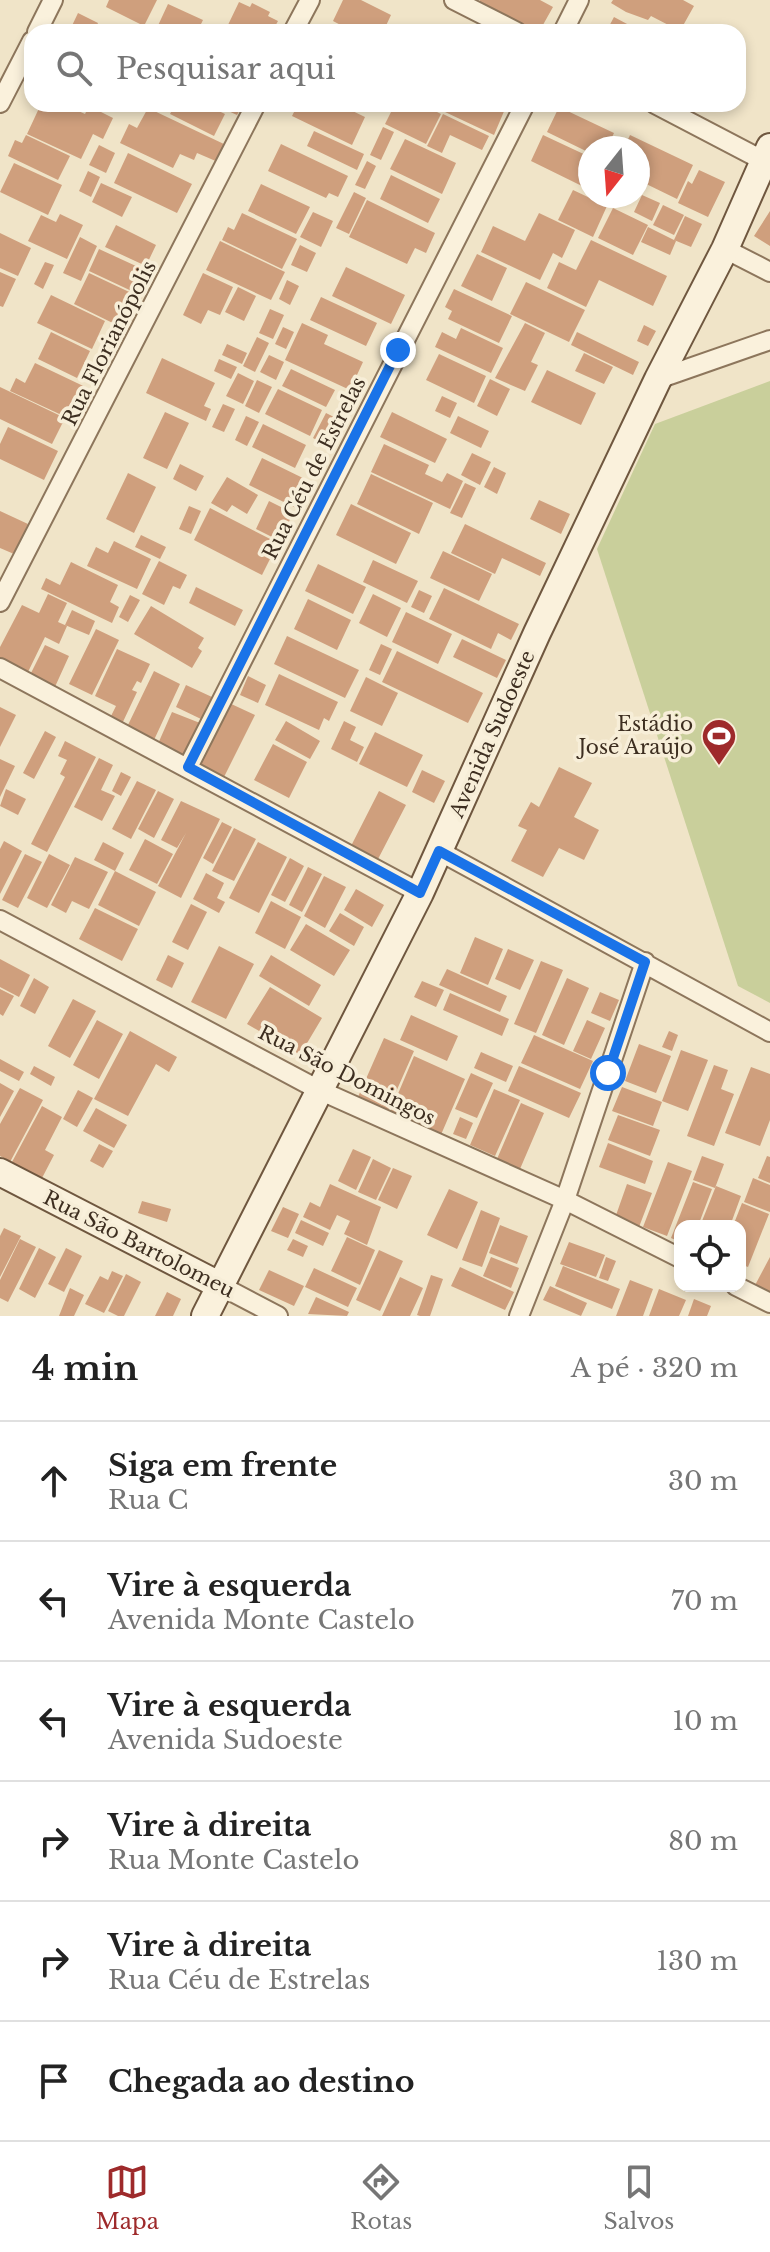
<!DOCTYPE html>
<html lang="pt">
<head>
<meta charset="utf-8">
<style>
	body { margin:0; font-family:"Libre Baskerville",serif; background:#f2f2f2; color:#222 }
	.controls { position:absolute; right:24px; bottom:24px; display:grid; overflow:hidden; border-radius:16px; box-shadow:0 4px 12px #0003 }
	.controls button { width:72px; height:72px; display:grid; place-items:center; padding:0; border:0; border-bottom:2px solid #e0e0e0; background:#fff; color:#222; font:40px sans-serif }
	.compass { position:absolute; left:578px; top:136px; width:72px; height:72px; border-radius:50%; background:#fff; box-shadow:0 4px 12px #0003; rotate:197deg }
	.stop { position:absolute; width:24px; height:24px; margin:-18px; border:6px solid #1a73e8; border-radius:50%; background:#fff }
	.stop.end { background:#1a73e8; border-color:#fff; box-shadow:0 2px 8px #0008 }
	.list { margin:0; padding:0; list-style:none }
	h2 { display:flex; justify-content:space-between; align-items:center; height:104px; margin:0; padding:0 32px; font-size:34px }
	h2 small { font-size:26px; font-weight:400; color:#767676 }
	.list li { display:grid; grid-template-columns:52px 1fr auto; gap:24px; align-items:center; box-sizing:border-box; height:120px; padding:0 32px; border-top:2px solid #e0e0e0 }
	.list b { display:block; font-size:30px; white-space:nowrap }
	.list p { margin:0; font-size:26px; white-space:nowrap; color:#767676 }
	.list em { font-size:26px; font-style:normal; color:#767676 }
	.icon { flex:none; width:44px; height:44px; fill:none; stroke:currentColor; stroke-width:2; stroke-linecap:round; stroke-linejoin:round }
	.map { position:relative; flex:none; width:770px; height:1316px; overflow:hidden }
	.search { position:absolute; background:#fff; box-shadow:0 4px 12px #0003; left:24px; right:24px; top:24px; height:88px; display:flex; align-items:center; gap:20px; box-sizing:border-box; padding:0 28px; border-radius:24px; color:#767676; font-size:30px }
	.sheet { height:824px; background:#fff }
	nav { display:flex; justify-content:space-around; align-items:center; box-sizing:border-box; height:112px; border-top:2px solid #e0e0e0; background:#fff; font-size:22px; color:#767676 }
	nav a { display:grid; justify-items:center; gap:4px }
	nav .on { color:#9e2a2b }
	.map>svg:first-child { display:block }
	.green { fill:#c9cf9b }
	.building { fill:#cf9f7d }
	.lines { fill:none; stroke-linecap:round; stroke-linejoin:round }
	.street-casing { stroke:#8d765c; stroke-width:22 }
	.secondary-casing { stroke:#6f573f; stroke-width:30 }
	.street { stroke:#faf1dc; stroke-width:18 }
	.secondary { stroke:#faf1dc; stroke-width:26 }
	.route { stroke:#1a73e8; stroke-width:10 }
	.labels { text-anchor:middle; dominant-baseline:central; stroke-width:7; stroke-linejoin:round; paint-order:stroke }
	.street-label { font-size:20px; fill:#3d2e20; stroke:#f7eed8 }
	.poi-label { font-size:20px; fill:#3d2e20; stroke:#f7eed8; text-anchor:end }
</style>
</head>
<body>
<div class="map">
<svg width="770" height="1316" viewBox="0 0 770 1316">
	<rect width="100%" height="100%" fill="#f0e4c8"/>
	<!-- green -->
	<path class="green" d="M770 381V1003L738 986 597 549 655 424Z"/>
	<!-- building -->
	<path class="building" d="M109 0H157L144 26 106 7Z
		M343 0H361L391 15 383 32H354L333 21Z
		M480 0H540L553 7 539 32H528L478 5Z
		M613 0H683L694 6 680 31 651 16 648 20 626 12 611 3Z
		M239 2 250 7 252 3 270 12 268 16 278 21 272 32H238L227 27Z
		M168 4 203 20 197 32H155Z
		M78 13 98 23 94 32H69Z
		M614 17 642 32H606Z
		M41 104H63L85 114 89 106 113 118 103 139 93 134 81 159 27 134Z
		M165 104H204L225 114 214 136 170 114 173 108Z
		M213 104H243L237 115Z
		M298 104H338L365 117 352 145 292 116Z
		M395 104H421L441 114 426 144 385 124Z
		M428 104H492L505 109 494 135Z
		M559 107 614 133 607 148H590V153L547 132Z
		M148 108 226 145 218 162 197 153 194 160 180 154 173 168 120 143 129 124 137 128Z
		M443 114 489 136 482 150 450 135 442 153 427 146Z
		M383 127 394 132 381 160 370 155Z
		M314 131 364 154 357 170 307 146Z
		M26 135 70 156 58 180 8 156 15 140 22 143Z
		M543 135 590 157V179L586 188 531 161Z
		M630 135 693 165 677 199 638 180V148H624Z
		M405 139 456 163 442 194 390 169Z
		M281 144 348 176 338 197 329 193 326 198 268 171Z
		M99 145 115 153 106 173 89 165Z
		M128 153 192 184 177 213 114 183Z
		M367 161 376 166 365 189 355 185Z
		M14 163 62 185 48 215 0 192Z
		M699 170 725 182 708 217 678 203 688 181 692 184Z
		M88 171 100 177 91 197 79 191Z
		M391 175 440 199 428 223 380 199Z
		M101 183 132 197 122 217 92 202Z
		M261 184 310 207 296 234 248 211Z
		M573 190 607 206 593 237 558 220Z
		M354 192 366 198 349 234 336 228Z
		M642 195 660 203 652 221 634 212Z
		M367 200 435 233 426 253 415 248 407 264 349 237Z
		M663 205 684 215 674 235 653 225Z
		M613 208 648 225 633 255 598 238Z
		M770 211V246L754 236Z
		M313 212 333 221 321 247 300 237Z
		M242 213 297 239 282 269 222 240 228 227 234 230Z
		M539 213 575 230 562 258 553 253 540 280 481 252 493 226 525 241Z
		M60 214 83 225 67 259 28 241 41 215 56 222Z
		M685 216 702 224 691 247 674 240Z
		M116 225 156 245 146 266 105 247Z
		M648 227 676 241 670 255 641 242Z
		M0 233 31 248 18 276 0 268Z
		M80 237 97 246 81 281 63 273Z
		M591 240 667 276 653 306 599 280 586 307 547 288 559 262 576 270Z
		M220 241 285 272 271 300 206 270Z
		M300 245 316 253 307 272 291 265Z
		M99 249 149 272 138 294 89 271Z
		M477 254 507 268 492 301 461 286Z
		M45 262 54 265 43 289 34 284Z
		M346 267 405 295 391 324 332 296Z
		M0 272 16 279 3 307 0 306Z
		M89 273 142 298 127 330 74 304Z
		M203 273 233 287 220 315 208 310 201 324 183 315Z
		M287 280 299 286 290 305 279 299Z
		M526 282 585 310 569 342 510 314Z
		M238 287 256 296 244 321 225 312Z
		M454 289 512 316 499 343 448 319 452 311 445 307Z
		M51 295 105 321 92 349 37 323Z
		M321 297 377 323 366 346 310 320Z
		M270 309 284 315 273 339 259 333Z
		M302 323 328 335 324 344 363 362 350 390 285 360Z
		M525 323 545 333 531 362 538 365 525 391 495 378Z
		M644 325 656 331 648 346 637 341Z
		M283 327 294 332 286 349 275 344Z
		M461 328 503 348 491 373 435 347 442 332 456 339Z
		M51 332 90 351 77 378 38 359Z
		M577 332 639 362 633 375 571 345Z
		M257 337 269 343 255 372 243 366Z
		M227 344 247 353 242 364 222 355Z
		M584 353 613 367 604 384 575 371Z
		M439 354 486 376 474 403 426 380Z
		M269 355 284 362 276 380 260 372Z
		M162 358 215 383 204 406 211 409 206 421 146 393Z
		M219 359 237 367 231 379 214 371Z
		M35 363 98 393 83 425 10 391 16 378 25 383Z
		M291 369 335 390 326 407 282 386Z
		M547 370 596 393 581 425 531 402Z
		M238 373 254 381 243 404 226 396Z
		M490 379 510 389 497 416 477 406Z
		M257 380 272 387 259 413 245 406Z
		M0 387 65 418 52 444 0 419Z
		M278 389 322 410 310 436 265 414Z
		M442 396 457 403 450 418 435 411Z
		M223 404 235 409 224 432 212 427Z
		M165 412 189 423 167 469 143 458Z
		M392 412 447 439 435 463 380 437Z
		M326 413 340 420 328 446 313 438Z
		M246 416 259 422 247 446 235 440Z
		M458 416 489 431 481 448 450 433Z
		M263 424 306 445 295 468 252 447Z
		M8 427 58 451 44 480 0 459V444Z
		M384 444 429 465 425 474 442 482 447 473 463 481 450 509 371 472Z
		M472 453 491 462 480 485 461 475Z
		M262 458 309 481 296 508 249 485Z
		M180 464 204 476 196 491 173 479Z
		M494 467 506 473 497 494 484 487Z
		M128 473 156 487 134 533 106 519Z
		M371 474 433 503 419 534 357 504Z
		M227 477 258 495 247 514 232 505 227 512 211 503Z
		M465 483 476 488 462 518 450 513Z
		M539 500 570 514 561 534 530 519Z
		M269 501 293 513 280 541 256 529Z
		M351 504 411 533 396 564 336 535Z
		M189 506 201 511 191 534 179 529Z
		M210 508 278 543 262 575 194 540Z
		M0 511 28 524 14 554 0 548Z
		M465 524 546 563 540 576 502 558 495 574 451 553Z
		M141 535 166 547 160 559 135 547Z
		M114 541 151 559 137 589 87 566 96 547 108 553Z
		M443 551 492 574 479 601 430 578Z
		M373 560 418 581 407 603 363 582Z
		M159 561 187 575 180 589 173 586 164 605 142 594Z
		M71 562 118 585 110 602 119 607 112 623 41 589 46 578 60 585Z
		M318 564 366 587 353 614 305 591Z
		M196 587 243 610 235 626 189 603Z
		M444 588 519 624 511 640 498 633 491 649 429 619Z
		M419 590 432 596 424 613 411 607Z
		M48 594 67 603 58 622 67 626 59 644 45 637 28 672 0 659V647L22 605 39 613Z
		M373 594 401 608 387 637 359 623Z
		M130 595 140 600 128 622 119 617Z
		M308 599 351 620 337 650 294 629Z
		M151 606 204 638 198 648 202 651 192 668 134 634Z
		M72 610 95 621 89 635 65 625Z
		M406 612 452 634 438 664 392 642Z
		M96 629 119 640 92 695 69 684Z
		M287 636 359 670 345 698 274 664Z
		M462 639 506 660 497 678 453 657Z
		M381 644 392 649 380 675 369 670Z
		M45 645 69 656 54 689 29 677Z
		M117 649 150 664 141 683 137 681 132 690 137 692 121 726 109 720 116 706 95 696Z
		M397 651 483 693 468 723 382 682Z
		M154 671 180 684 154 740 127 727Z
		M279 674 338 702 329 721 324 718 319 730 265 705Z
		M248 676 266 685 258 703 240 695Z
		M366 677 398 693 382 726 350 711Z
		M186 685 212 697 201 719 176 707Z
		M227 702 255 715 224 777 197 764Z
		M0 707 16 715 0 747Z
		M172 712 200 723 185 758 157 746Z
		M286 721 320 741 310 759 275 740Z
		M344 721 356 727 350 740 364 747 357 762 331 749Z
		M45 731 56 737 34 779 23 773Z
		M375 732 423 755 407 787 359 764Z
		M65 741 96 757 47 852 31 844 65 777 60 774 67 760 58 756Z
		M273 744 307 762 289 798 254 780Z
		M99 758 113 765 101 790 115 796 102 821 74 807Z
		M0 759 15 766 0 797Z
		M559 767 592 783 574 817 599 830 584 860 559 848 543 877 511 861 527 830 518 826 531 802 539 807Z
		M422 770 445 781 434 803 412 792Z
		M121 772 131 777 121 796 112 791Z
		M137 781 156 790 131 839 112 829Z
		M6 789 26 799 18 815 0 806Z
		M158 791 174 799 154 838 138 829Z
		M379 791 406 805 377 861 350 848Z
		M181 801 220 819 181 898 158 886 186 833 177 848 161 840Z
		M222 822 232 827 213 864 203 858Z
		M234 828 256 839 234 881 212 871Z
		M145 839 173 854 157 884 129 870Z
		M4 841 22 851 0 894V849Z
		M103 842 124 853 115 871 94 860Z
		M258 842 287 857 259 913 229 898Z
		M25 854 42 862 18 908 2 900Z
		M49 854 70 865 47 908 27 898Z
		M75 857 108 872 89 909 72 901 66 913 51 905Z
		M290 858 304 866 285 902 271 895Z
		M308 867 322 874 302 912 289 905Z
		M115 871 156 892 139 926 98 905Z
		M206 873 224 883 217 898 225 902 219 913 193 899Z
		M324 876 346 887 325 928 304 916Z
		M356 889 384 905 372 927 344 910Z
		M271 901 301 917 285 949 255 933Z
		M191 904 207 912 188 950 172 942Z
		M95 908 138 929 122 961 79 939Z
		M340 913 364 927 354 946 329 931Z
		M306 924 350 950 334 976 290 950Z
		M475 937 503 949 488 985 460 973Z
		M219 946 254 964 226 1019 191 1002Z
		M508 949 534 960 520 990 495 979Z
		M168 955 184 963 172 988 156 980Z
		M271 955 321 985 309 1006 259 976Z
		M0 959 30 975 19 997 0 987Z
		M541 961 563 970 536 1033 514 1024Z
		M447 969 507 996 500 1012 439 985Z
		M34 978 49 987 35 1014 20 1006Z
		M567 978 589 988 564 1045 542 1035Z
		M422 981 444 990 436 1007 414 997Z
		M270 987 322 1018 300 1055 247 1024Z
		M0 989 14 996 3 1016 0 1014Z
		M600 992 619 1000 610 1021 591 1013Z
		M450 993 509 1019 502 1036 443 1010Z
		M73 999 96 1011 70 1058 48 1046Z
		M411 1015 458 1036 447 1061 400 1040Z
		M97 1020 123 1034 99 1079 73 1065Z
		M587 1020 605 1028 591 1059 573 1051Z
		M130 1031 177 1057 169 1072 156 1064 128 1116 94 1099Z
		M669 1031 678 1035 672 1051 662 1047Z
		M534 1035 593 1061 580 1089 521 1063Z
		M384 1038 414 1051 388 1110 358 1097Z
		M639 1044 671 1056 656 1093 625 1081Z
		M681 1050 708 1060 688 1111 662 1101Z
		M481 1052 513 1066 506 1082 474 1068Z
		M414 1056 465 1079 440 1137 389 1115Z
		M0 1059 24 1072 19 1081 0 1071Z
		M714 1065 728 1070 721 1089 734 1094 714 1146 687 1136Z
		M34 1066 55 1077 51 1086 30 1074Z
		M519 1066 581 1093 569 1118 508 1091Z
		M751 1067 770 1074V1120L760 1146 725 1133Z
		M471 1073 493 1083 477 1118 455 1109Z
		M0 1083 14 1091 0 1117Z
		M622 1087 662 1102 653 1126 612 1111Z
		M20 1088 43 1100 10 1162 0 1156V1124Z
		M494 1089 520 1100 495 1156 470 1145Z
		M78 1090 93 1098 77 1127 63 1119Z
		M521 1103 544 1113 520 1169 497 1159Z
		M42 1106 62 1117 45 1150 54 1155 42 1178 12 1162Z
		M96 1108 127 1125 114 1148 83 1131Z
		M618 1115 660 1130 650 1156 608 1140Z
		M460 1117 473 1123 466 1139 453 1134Z
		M608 1143 653 1161 645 1184 599 1167Z
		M99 1144 113 1151 103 1168 90 1161Z
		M353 1149 371 1157 356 1190 338 1181Z
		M702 1156 724 1164 715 1188 693 1180Z
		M767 1156 770 1157V1183L758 1178Z
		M373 1159 391 1168 376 1200 358 1192Z
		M668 1162 692 1171 667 1236 643 1227Z
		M393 1168 412 1176 397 1209 378 1200Z
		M753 1178 770 1185V1212L744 1202Z
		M693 1182 712 1189 698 1226H680V1242L671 1238Z
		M330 1184 381 1207 367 1245 344 1234 350 1221 337 1215 330 1230 303 1217 310 1202 320 1207Z
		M627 1184 652 1193 639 1227 615 1218Z
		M716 1186 741 1196 730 1226H700Z
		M449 1189 478 1202 457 1249 427 1235Z
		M142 1201 171 1209 167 1222 138 1213Z
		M742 1203 769 1214 748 1267 740 1264V1226H733Z
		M283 1207 299 1214 288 1238 271 1231Z
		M481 1210 500 1218 482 1267 462 1260Z
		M301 1220 329 1233 323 1246 295 1233Z
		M500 1225 528 1236 517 1264 489 1253Z
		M4 1228 21 1236 0 1277V1236Z
		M347 1237 375 1250 360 1285 331 1271Z
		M20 1239 36 1247 8 1302 0 1298V1280Z
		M293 1239 308 1246 303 1257 287 1250Z
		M569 1242 605 1255 596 1277 560 1264Z
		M39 1248 56 1257 35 1298 19 1289Z
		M66 1248 82 1256 64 1292 48 1284Z
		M379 1250 403 1261 380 1311 356 1300Z
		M491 1257 519 1268 511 1288 483 1276Z
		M606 1257 616 1261 608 1281 599 1278Z
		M770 1257V1298L753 1289Z
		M563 1266 620 1289 612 1309 555 1286Z
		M460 1267 514 1292 505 1310 451 1286Z
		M314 1268 357 1288 348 1307 305 1287Z
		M269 1270 304 1286 294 1306 259 1290Z
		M112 1271 123 1276 104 1313 85 1304 100 1276 108 1280Z
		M126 1274 141 1282 124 1316H118L108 1311Z
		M431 1275 443 1279 430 1316H420L417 1315Z
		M400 1277 423 1288 410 1316H382Z
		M630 1280 653 1289 643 1316H616Z
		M550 1286 587 1303 581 1316 543 1300Z
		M70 1288 84 1295 74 1316H59Z
		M659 1289 686 1300 679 1316H649Z
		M167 1292 181 1299 173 1316H155Z
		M316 1297 349 1312 347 1316 308 1314Z
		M694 1299 711 1306 707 1316H688Z"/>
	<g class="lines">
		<!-- street casing -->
		<g class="street-casing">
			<path id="street" d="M454 0 517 32
				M37 32 53 0
				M293 32 310 0
				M563 32 579 0
				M0 103 32 41
				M655 104 764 161
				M725 249 770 272
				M658 379 770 340
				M0 602 256 104
				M0 668 420 893
				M188 767 525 104
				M439 851 770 1032
				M0 920 319 1090 565 1200 680 1258
				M219 1285 278 1316
				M736 1286 770 1303
				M519 1316 565 1200 645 962"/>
		</g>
		<!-- secondary casing -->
		<g class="secondary-casing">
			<path id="secondary" d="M0 1172 219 1285
				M205 1316 420 893 537 633 658 379 725 249 770 147"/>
		</g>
		<!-- street -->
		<use href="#street" class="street"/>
		<!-- secondary -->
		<use href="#secondary" class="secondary"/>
	</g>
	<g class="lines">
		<!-- route -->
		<path class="route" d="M398 350 188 767 420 893 439 851 645 962 608 1073"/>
	</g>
	<!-- icons -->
	<defs>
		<g id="stadium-pin" transform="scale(1.8)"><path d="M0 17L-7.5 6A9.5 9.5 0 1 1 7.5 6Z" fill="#9e2a2b" stroke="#f7eed8"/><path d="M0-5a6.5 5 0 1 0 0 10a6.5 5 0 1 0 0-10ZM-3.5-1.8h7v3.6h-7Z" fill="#fff"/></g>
	</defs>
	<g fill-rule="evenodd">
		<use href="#stadium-pin" x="719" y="736"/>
	</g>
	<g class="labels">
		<!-- street labels -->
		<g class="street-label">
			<text transform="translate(109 343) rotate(-63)">Rua Florianópolis</text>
			<text transform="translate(314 468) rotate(-63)">Rua Céu de Estrelas</text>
			<text transform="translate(492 734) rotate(-66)">Avenida Sudoeste</text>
			<text transform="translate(347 1075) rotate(27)">Rua São Domingos</text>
			<text transform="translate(139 1244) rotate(27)">Rua São Bartolomeu</text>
		</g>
		<!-- poi labels -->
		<g class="poi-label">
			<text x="693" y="724">Estádio<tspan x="693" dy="23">José Araújo</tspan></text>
		</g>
	</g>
</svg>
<div class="controls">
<button><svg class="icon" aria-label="locate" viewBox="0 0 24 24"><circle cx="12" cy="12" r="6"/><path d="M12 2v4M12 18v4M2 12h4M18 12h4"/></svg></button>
</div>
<svg class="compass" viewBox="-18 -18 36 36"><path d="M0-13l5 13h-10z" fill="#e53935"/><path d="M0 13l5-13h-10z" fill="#767676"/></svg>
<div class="stop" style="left:608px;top:1073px"></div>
<div class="stop end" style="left:398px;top:350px"></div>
<div class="search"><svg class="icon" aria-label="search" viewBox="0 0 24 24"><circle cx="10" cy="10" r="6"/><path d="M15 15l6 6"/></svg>Pesquisar aqui</div>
</div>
<section class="sheet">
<h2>4 min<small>A pé · 320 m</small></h2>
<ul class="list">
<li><svg class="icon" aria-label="ahead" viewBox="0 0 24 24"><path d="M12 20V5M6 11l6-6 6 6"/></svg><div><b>Siga em frente</b><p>Rua C</p></div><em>30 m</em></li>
<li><svg class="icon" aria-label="left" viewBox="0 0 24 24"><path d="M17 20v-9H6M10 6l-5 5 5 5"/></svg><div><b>Vire à esquerda</b><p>Avenida Monte Castelo</p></div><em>70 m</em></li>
<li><svg class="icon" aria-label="left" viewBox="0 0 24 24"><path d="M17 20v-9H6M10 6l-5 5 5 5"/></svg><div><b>Vire à esquerda</b><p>Avenida Sudoeste</p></div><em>10 m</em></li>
<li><svg class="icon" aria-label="right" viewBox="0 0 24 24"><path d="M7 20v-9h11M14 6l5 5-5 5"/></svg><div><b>Vire à direita</b><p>Rua Monte Castelo</p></div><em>80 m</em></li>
<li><svg class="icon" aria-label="right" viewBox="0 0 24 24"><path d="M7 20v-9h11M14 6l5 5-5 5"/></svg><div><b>Vire à direita</b><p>Rua Céu de Estrelas</p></div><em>130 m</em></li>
<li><svg class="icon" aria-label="arrive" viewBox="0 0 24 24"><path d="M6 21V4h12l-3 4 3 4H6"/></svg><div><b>Chegada ao destino</b></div></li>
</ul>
</section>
<nav>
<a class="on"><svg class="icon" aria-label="map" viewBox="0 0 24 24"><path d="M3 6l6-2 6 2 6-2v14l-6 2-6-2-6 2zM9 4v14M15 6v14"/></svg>Mapa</a>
<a><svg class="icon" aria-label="directions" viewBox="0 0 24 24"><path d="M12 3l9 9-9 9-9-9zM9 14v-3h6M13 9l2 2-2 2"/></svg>Rotas</a>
<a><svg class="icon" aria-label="saved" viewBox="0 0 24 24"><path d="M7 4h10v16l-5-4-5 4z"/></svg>Salvos</a>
</nav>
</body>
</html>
